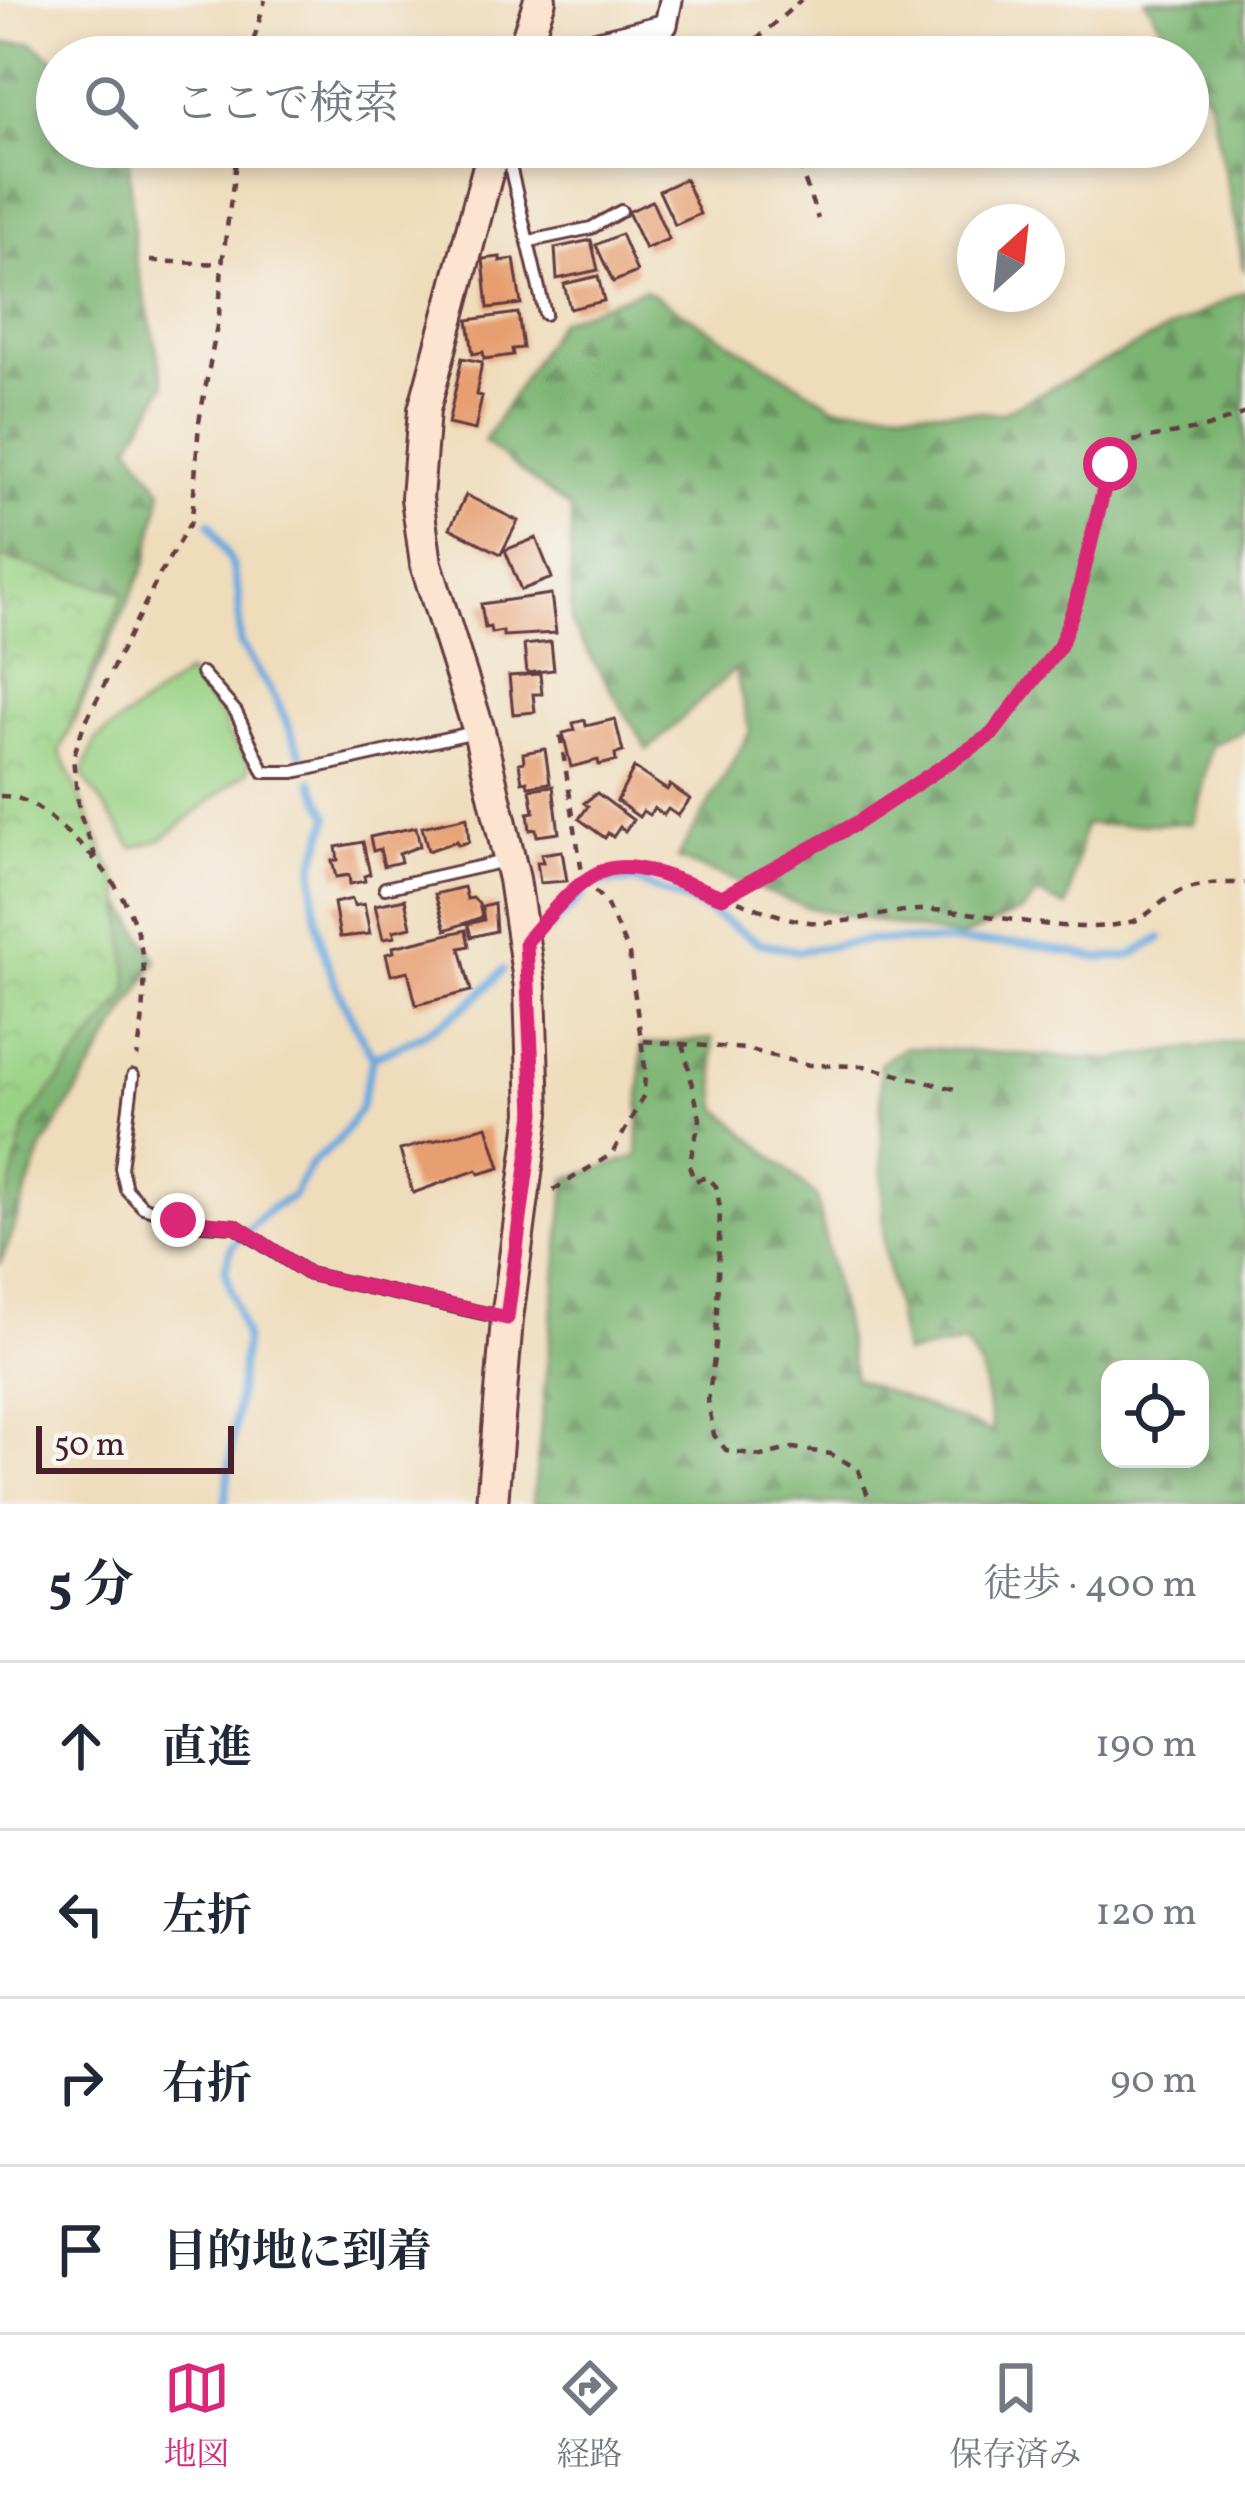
<!DOCTYPE html>
<html lang="ja">
<head>
<meta charset="utf-8">
<style>
	body { margin:0; font-family:Vollkorn,"Noto Serif JP",serif; background:#f6f6f7; color:#1f2937 }
	.controls { position:absolute; right:36px; bottom:36px; display:grid; overflow:hidden; border-radius:24px; box-shadow:0 6px 18px #0003 }
	.controls button { width:108px; height:108px; display:grid; place-items:center; padding:0; border:0; border-bottom:3px solid #e0e1e3; background:#fff; color:#1f2937; font:60px sans-serif }
	.compass { position:absolute; left:957px; top:204px; width:108px; height:108px; border-radius:50%; background:#fff; box-shadow:0 6px 18px #0003; rotate:27deg }
	.scale { position:absolute; left:36px; bottom:30px; width:198px; box-sizing:border-box; padding-left:12px; border:6px solid #4a1f2b; border-top:0; font-size:33px; line-height:42px; white-space:nowrap; color:#4a1f2b; -webkit-text-stroke:9px #f6f6f2; paint-order:stroke }
	.stop { position:absolute; width:36px; height:36px; margin:-27px; border:9px solid #db2777; border-radius:50%; background:#fff }
	.stop.end { background:#db2777; border-color:#fff; box-shadow:0 3px 12px #0008 }
	.list { margin:0; padding:0; list-style:none }
	h2 { display:flex; justify-content:space-between; align-items:center; height:156px; margin:0; padding:0 48px; font-size:51px }
	h2 small { font-size:39px; font-weight:400; color:#747a83 }
	.list li { display:grid; grid-template-columns:78px 1fr auto; gap:36px; align-items:center; box-sizing:border-box; height:168px; padding:0 48px; border-top:3px solid #e0e1e3 }
	.list b { display:block; font-size:45px; white-space:nowrap }
	.list em { font-size:39px; font-style:normal; color:#747a83 }
	.icon { flex:none; width:66px; height:66px; fill:none; stroke:currentColor; stroke-width:2; stroke-linecap:round; stroke-linejoin:round }
	.map { position:relative; flex:none; width:1245px; height:1504px; overflow:hidden }
	.search { position:absolute; background:#fff; box-shadow:0 6px 18px #0003; left:36px; right:36px; top:36px; height:132px; display:flex; align-items:center; gap:30px; box-sizing:border-box; padding:0 42px; border-radius:66px; color:#747a83; font-size:45px }
	.sheet { height:828px; background:#fff }
	nav { display:flex; justify-content:space-around; align-items:center; box-sizing:border-box; height:168px; border-top:3px solid #e0e1e3; background:#fff; font-size:33px; color:#747a83 }
	nav a { display:grid; justify-items:center; gap:6px }
	nav .on { color:#db2777 }
	.map>svg:first-child { display:block }
	.grass { fill:#9ad284; stroke:#727858; stroke-width:3 }
	.forest { fill:url(#forest-firs); stroke:#626a4e; stroke-width:3; fill-rule:evenodd }
	.park { fill:url(#park-crowns); stroke:#727858; stroke-width:3 }
	.lines { fill:none; stroke-linecap:round; stroke-linejoin:round }
	.stream { stroke:#6aa9dd; stroke-width:8 }
	.building { fill:#e79e70 }
	.lane-casing { stroke:#633b41; stroke-width:16 }
	.street-casing { stroke:#633b41; stroke-width:27 }
	.secondary-casing { stroke:#633b41; stroke-width:36 }
	.path { stroke:#633b41; stroke-width:4.5; stroke-dasharray:9 9; stroke-linecap:butt }
	.lane { stroke:#fff; stroke-width:10 }
	.street { stroke:#fff; stroke-width:21 }
	.secondary { stroke:#fde4d1; stroke-width:30 }
	.route { stroke:#db2777; stroke-width:15 }
</style>
</head>
<body>
<div class="map">
<svg width="1245" height="1504" viewBox="0 0 1245 1504">
	<defs>
		<pattern id="forest-firs" width="22" height="20" patternUnits="userSpaceOnUse" patternTransform="scale(3)"><rect width="22" height="20" fill="#7bb472"/><path d="M5 1l3.5 6h-7zM16 11l3.5 6h-7z" fill="#67925e"/></pattern>
		<pattern id="park-crowns" width="20" height="18" patternUnits="userSpaceOnUse" patternTransform="scale(3)"><rect width="20" height="18" fill="#9ad284"/><path d="M2 6a3 3 0 1 1 6 0M12 15a3 3 0 1 1 6 0" fill="none" stroke="#86b472"/></pattern>
	</defs>
	<rect width="100%" height="100%" fill="#f6f6f2"/>
	<filter id="ink" filterUnits="userSpaceOnUse"><feTurbulence type="fractalNoise" baseFrequency=".00833" numOctaves="2"/><feDisplacementMap in="SourceGraphic" scale="24" xChannelSelector="R" yChannelSelector="G"/><feConvolveMatrix kernelMatrix="1 2 1 2 8 2 1 2 1" color-interpolation-filters="sRGB"/></filter>
	<filter id="wash" filterUnits="userSpaceOnUse"><feTurbulence type="fractalNoise" baseFrequency=".004" numOctaves="4" result="noise"/><feDisplacementMap in="SourceGraphic" scale="48" xChannelSelector="R" yChannelSelector="G"/><feGaussianBlur stdDeviation="2.7" result="paint"/><feColorMatrix in="noise" values="0 0 0 0 0 0 0 0 0 0 0 0 0 0 0 0 0 1.4 0 .05"/><feComposite in="paint" operator="in"/></filter>
	<g filter="url(#wash)">
		<rect width="100%" height="100%" fill="#efdcbb"/>
		<!-- grass -->
		<path class="grass" d="M187 673 224 718 228 735 249 762V770L161 840 133 848 82 774 96 740Z"/>
		<!-- forest -->
		<path class="forest" d="M1145 0H1245V272L1210 101 1188 67V57H1182Z
			M31 42 57 62V147H128L135 257 165 385 130 445 162 490 147 561 60 751 96 858 157 961 42 1149 0 1265V44Z
			M644 289 834 406 1001 413 1245 291V731L1212 744 1193 823 1084 825 1067 907 1038 894 1022 911 960 938 807 907 677 859 750 732 735 669 648 750 571 624V510L484 442 559 321Z
			M712 1039 718 1108 816 1196 855 1379 993 1433 981 1369 965 1343 904 1354 884 1246 880 1063 906 1047 1111 1060 1245 1040V1504H533L566 1179 638 1156 642 1045ZM1200 1369V1459H1110V1369Z"/>
		<!-- park -->
		<path class="park" d="M0 557 124 593 60 751 121 891 129 991 26 1123 0 1230Z"/>
		<g class="lines">
			<!-- stream -->
			<path class="stream" d="M210 523 232 564 239 595 240 643 276 699 301 755
				M602 883 635 881 705 909 760 943 798 951 871 940 1028 944 1099 958 1130 956 1161 938
				M550 929 582 896
				M373 1057C423 1037 468 1012 503 970
				M225 1504 245 1337 225 1269 231 1247 268 1210 292 1197 311 1164 338 1141 360 1109 373 1057C338 996 311 943 314 871 314 854 326 835 329 817L312 781"/>
		</g>
		<g id="blocks">
			<!-- building -->
			<path class="building" d="M685 179 700 214 675 225 659 191Z
				M652 201 669 239 645 249 628 212Z
				M621 234 637 272 613 282 596 245Z
				M591 240 598 270 557 279 555 248Z
				M500 257V261L514 259 521 304 488 308 483 259Z
				M598 276 604 301 570 309 564 284Z
				M518 313 523 348 512 349 513 355 484 359 483 352 473 354 468 320Z
				M462 358 482 362 476 395 482 396 475 430 448 424Z
				M466 495 518 521 501 554 450 528Z
				M536 538 552 578 521 590 505 550Z
				M551 594 556 633 503 636V631L491 633 490 627 485 628 481 604Z
				M551 642 554 670 527 673 524 645Z
				M540 674 542 694H533L535 712 513 714 509 676Z
				M615 719 623 752 615 754 616 761 599 765 598 760 571 767 563 733 575 730 573 723 585 720 586 726Z
				M545 749 550 783 528 786 527 781 522 782 519 763 524 762 523 753Z
				M634 768 667 790 670 785 690 799 678 816 668 809 664 815 654 808 649 815 643 811 639 817 617 801Z
				M553 786 559 833 537 836 536 829 530 830 528 813 534 812 530 789Z
				M597 793 633 820 625 831 620 827 613 837 608 833 605 838 579 819 588 806 584 803Z
				M467 817 469 842 458 845 457 841 428 851 422 827Z
				M416 827 420 846 399 854 401 862 384 866 380 849 373 851 370 837Z
				M363 842 370 874 364 876 365 881 350 884 349 875 336 877 332 861 338 860 336 847Z
				M562 851 567 881 540 883 537 862H543L541 854Z
				M464 887 467 899 473 898 479 904 482 917 446 930 435 894Z
				M352 899 354 906 364 904 370 934 340 937 334 903Z
				M405 899 411 927 393 931 395 937 383 939 375 905Z
				M494 904 496 931 471 937 468 924 484 920 482 907Z
				M466 930 469 946 460 948 471 991 416 1005 408 971 391 975 386 954 394 952 393 947Z
				M487 1126 500 1168 479 1174 477 1170 413 1193 400 1150Z"/>
		</g>
	</g>
	<g filter="url(#ink)">
		<use href="#blocks" fill-opacity="0" stroke="#633b41" stroke-width="3"/>
		<g class="lines">
			<!-- lane casing -->
			<g class="lane-casing">
				<path id="lane" d="M494 158 510 166 545 314
					M530 241 591 228 621 211
					M202 673 236 712 264 772H294L475 732
					M385 888 505 861
					M133 1076 121 1168 126 1189 143 1207 200 1224 235 1226 309 1274 504 1318"/>
			</g>
			<!-- street casing -->
			<g class="street-casing">
				<path id="street" d="M523 53 542 56 666 25 671 0"/>
			</g>
			<!-- secondary casing -->
			<g class="secondary-casing">
				<path id="secondary" d="M521 57 540 0
					M492 1504 507 1319 534 1113 530 987 514 879 479 731 426 564 417 498 424 410 494 147"/>
			</g>
			<!-- path -->
			<path class="path" d="M249 57 265 0
				M762 57 756 40 801 0
				M793 147 818 219
				M527 160 567 147
				M150 261 222 264
				M0 796C28 796 44 812 64 830 143 898 155 956 137 1057
				M96 858 79 812 73 758 83 727 160 574 192 520 199 422 219 315 222 264 238 147
				M723 897 857 823 992 735 1060 646 1076 602 1110 464 1133 441 1208 427 1245 413
				M547 917C561 899 579 876 601 869 653 855 745 912 802 921 839 928 882 911 919 910 986 908 1071 941 1137 920 1147 916 1157 905 1167 899 1191 882 1217 883 1245 883
				M644 1041 746 1049 809 1065 864 1066 962 1091
				M683 1043 700 1119 689 1165 694 1181 707 1177 716 1186 720 1208 716 1344 708 1401 714 1435 726 1450 761 1456 793 1448 831 1454 858 1469 871 1504
				M553 1190 612 1154 644 1095 645 1068 629 954 606 903 583 879 560 733"/>
			<!-- lane -->
			<use href="#lane" class="lane"/>
			<!-- street -->
			<use href="#street" class="street"/>
			<!-- secondary -->
			<use href="#secondary" class="secondary"/>
		</g>
	</g>
	<g class="lines" filter="url(#ink)">
		<!-- route -->
		<path class="route" d="M178 1220 236 1226 309 1274 507 1318 534 1113 526 942C604 849 611 854 722 897L857 823 992 734 1060 646 1076 602 1110 464"/>
	</g>
</svg>
<div class="controls">
<button><svg class="icon" aria-label="locate" viewBox="0 0 24 24"><circle cx="12" cy="12" r="6"/><path d="M12 2v4M12 18v4M2 12h4M18 12h4"/></svg></button>
</div>
<svg class="compass" viewBox="-18 -18 36 36"><path d="M0-13l5 13h-10z" fill="#e53935"/><path d="M0 13l5-13h-10z" fill="#747a83"/></svg>
<div class="scale">50 m</div>
<div class="stop" style="left:1110px;top:464px"></div>
<div class="stop end" style="left:178px;top:1220px"></div>
<div class="search"><svg class="icon" aria-label="search" viewBox="0 0 24 24"><circle cx="10" cy="10" r="6"/><path d="M15 15l6 6"/></svg>ここで検索</div>
</div>
<section class="sheet">
<h2>5 分<small>徒歩 · 400 m</small></h2>
<ul class="list">
<li><svg class="icon" aria-label="ahead" viewBox="0 0 24 24"><path d="M12 20V5M6 11l6-6 6 6"/></svg><div><b>直進</b></div><em>190 m</em></li>
<li><svg class="icon" aria-label="left" viewBox="0 0 24 24"><path d="M17 20v-9H6M10 6l-5 5 5 5"/></svg><div><b>左折</b></div><em>120 m</em></li>
<li><svg class="icon" aria-label="right" viewBox="0 0 24 24"><path d="M7 20v-9h11M14 6l5 5-5 5"/></svg><div><b>右折</b></div><em>90 m</em></li>
<li><svg class="icon" aria-label="arrive" viewBox="0 0 24 24"><path d="M6 21V4h12l-3 4 3 4H6"/></svg><div><b>目的地に到着</b></div></li>
</ul>
</section>
<nav>
<a class="on"><svg class="icon" aria-label="map" viewBox="0 0 24 24"><path d="M3 6l6-2 6 2 6-2v14l-6 2-6-2-6 2zM9 4v14M15 6v14"/></svg>地図</a>
<a><svg class="icon" aria-label="directions" viewBox="0 0 24 24"><path d="M12 3l9 9-9 9-9-9zM9 14v-3h6M13 9l2 2-2 2"/></svg>経路</a>
<a><svg class="icon" aria-label="saved" viewBox="0 0 24 24"><path d="M7 4h10v16l-5-4-5 4z"/></svg>保存済み</a>
</nav>
</body>
</html>
